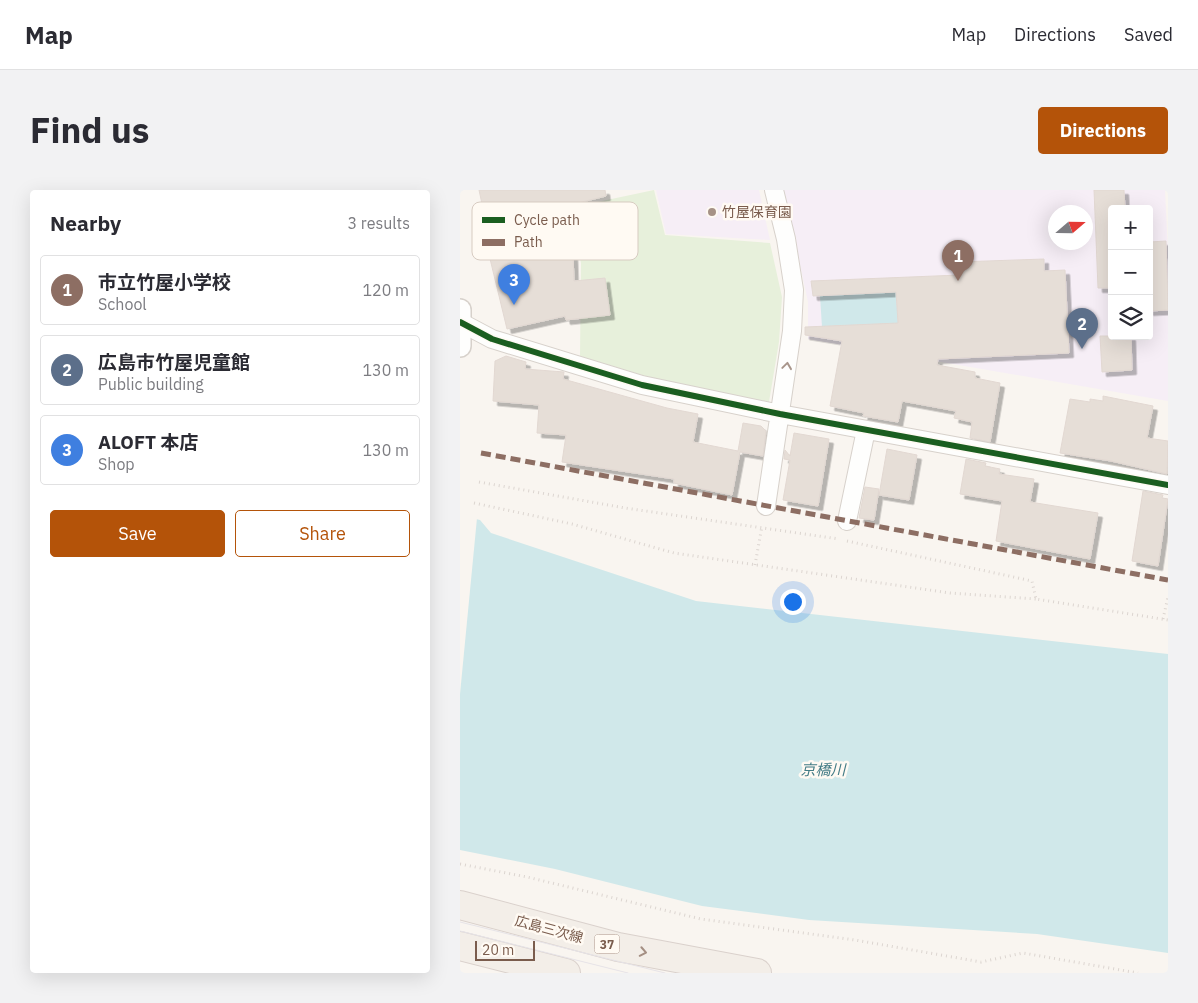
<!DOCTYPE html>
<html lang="en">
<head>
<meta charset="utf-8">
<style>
	body { margin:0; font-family:"IBM Plex Sans","Noto Sans JP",sans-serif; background:#f2f2f3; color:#2b2b33 }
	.controls { position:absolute; right:15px; top:15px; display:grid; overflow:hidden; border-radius:5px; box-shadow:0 5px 20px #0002 }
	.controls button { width:45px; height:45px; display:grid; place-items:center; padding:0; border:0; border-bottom:1px solid #e1e1e2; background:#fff; color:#2b2b33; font:25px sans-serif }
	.compass { position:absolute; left:588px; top:15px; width:45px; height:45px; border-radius:50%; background:#fff; box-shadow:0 5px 20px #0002; rotate:70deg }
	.scale { position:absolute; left:15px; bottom:12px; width:60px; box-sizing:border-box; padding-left:5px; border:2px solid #7a5c4d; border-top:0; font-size:14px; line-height:18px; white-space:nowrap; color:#7a5c4d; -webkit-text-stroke:4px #fffaf3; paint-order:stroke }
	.you { position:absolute; left:332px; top:411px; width:18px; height:18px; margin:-12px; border:4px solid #fff; border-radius:50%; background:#1a73e8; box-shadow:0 0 0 8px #1a73e833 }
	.badge { display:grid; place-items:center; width:32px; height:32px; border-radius:50%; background:#b45309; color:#fff; font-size:16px; font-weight:700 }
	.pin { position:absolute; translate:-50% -41px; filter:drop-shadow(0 1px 2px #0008) }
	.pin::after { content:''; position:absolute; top:26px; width:18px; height:15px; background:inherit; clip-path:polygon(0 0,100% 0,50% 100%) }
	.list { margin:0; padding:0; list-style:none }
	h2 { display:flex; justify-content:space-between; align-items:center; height:65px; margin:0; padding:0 20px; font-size:21px }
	h2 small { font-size:16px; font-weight:400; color:#7c7c81 }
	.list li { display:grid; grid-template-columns:32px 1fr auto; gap:15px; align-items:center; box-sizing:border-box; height:70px; margin:0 10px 10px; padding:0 10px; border:1px solid #e1e1e2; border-radius:5px }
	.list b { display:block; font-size:19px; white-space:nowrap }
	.list p { margin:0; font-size:16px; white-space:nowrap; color:#7c7c81 }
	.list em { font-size:16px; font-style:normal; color:#7c7c81 }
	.actions { display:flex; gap:10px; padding:15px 20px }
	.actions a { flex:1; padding:11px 0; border:1px solid #b45309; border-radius:5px; text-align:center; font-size:18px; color:#b45309 }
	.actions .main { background:#b45309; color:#fff }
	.icon { flex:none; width:28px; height:28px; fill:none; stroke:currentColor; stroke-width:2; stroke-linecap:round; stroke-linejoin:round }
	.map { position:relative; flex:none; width:708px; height:783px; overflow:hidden; border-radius:5px }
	header { display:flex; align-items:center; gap:30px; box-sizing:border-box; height:70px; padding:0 25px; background:#fff; border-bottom:1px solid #e1e1e2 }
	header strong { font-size:24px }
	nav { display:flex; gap:28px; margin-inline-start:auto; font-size:18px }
	.intro { display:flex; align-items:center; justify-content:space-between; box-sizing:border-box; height:120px; padding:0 30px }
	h1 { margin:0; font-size:35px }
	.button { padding:12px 22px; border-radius:5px; background:#b45309; color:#fff; font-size:18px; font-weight:700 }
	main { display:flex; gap:30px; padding:0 30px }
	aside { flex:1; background:#fff; border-radius:5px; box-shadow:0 5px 20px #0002 }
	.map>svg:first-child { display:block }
	.education { fill:#f6eef6; fill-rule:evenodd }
	.green { fill:#e7f0db }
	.water { fill:#d0e8ea }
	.pier { fill:#f9f5f0 }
	.building { fill:#e6ded7; stroke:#e2d8d2; filter:url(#shadow) }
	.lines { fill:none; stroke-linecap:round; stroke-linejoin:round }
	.minor-casing { stroke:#d7d1cb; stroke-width:20 }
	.tertiary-casing { stroke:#d7d1cb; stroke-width:24 }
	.primary-casing { stroke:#dad1cc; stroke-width:30 }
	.path { stroke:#dcd5d0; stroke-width:3; stroke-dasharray:1 4; stroke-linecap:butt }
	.minor { stroke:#fefefd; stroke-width:18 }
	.tertiary { stroke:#fefefd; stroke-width:21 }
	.primary { stroke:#f3eee8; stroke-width:28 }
	.tram { stroke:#e6e3e7; stroke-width:1 }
	.quiet { stroke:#8d6e63; stroke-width:5; stroke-dasharray:10 5; stroke-linecap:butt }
	.cycleway-casing { stroke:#fffaf3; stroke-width:9 }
	.cycleway { stroke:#1b5e20; stroke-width:6 }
	.oneway { stroke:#a8958b }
	.oneway2 { stroke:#a48f83 }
	.poi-dot { fill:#a69286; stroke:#fffaf3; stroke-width:2 }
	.labels { text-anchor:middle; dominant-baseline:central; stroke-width:5; stroke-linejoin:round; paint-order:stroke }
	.shield { fill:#fffaf3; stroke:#a28b7f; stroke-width:1 }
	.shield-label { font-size:12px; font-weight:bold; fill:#7a5c4d }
	.poi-label { font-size:14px; fill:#7a5c4d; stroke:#fffaf3; text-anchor:start }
	.street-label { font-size:14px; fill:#7a5c4d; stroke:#fffaf3 }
	.water-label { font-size:15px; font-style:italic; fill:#437c86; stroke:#fffaf3 }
	.key { fill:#fffaf3; stroke:#d7cbc1; stroke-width:1 }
	.key-label { font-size:14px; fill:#7a5c4d }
</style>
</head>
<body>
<header>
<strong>Map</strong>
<nav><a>Map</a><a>Directions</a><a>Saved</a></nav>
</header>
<div class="intro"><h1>Find us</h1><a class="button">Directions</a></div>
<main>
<aside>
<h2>Nearby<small>3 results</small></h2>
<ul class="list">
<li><span class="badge" style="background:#8d6e63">1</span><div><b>市立竹屋小学校</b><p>School</p></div><em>120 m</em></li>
<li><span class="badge" style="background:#5c6f8a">2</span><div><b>広島市竹屋児童館</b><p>Public building</p></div><em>130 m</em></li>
<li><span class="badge" style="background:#3f7fe0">3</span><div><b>ALOFT 本店</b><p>Shop</p></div><em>130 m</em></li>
</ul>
<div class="actions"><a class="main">Save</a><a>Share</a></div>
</aside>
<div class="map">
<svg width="708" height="783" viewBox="0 0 708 783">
	<defs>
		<filter id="shadow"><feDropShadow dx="4.5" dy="4.5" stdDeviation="0" flood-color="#0004"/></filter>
	</defs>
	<rect width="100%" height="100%" fill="#f9f5f0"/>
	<!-- education -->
	<path class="education" d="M196 0H299L310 50 206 44Z
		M324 0H705L708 62V211L348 149V112ZM652 19H689V146H652ZM596 22H626V52H596Z"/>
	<!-- green -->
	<path class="green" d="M194 0 205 45 310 53 322 107 319 152 309 212 185 186 120 166 121 73 109 18Z"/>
	<!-- water -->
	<path class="water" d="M436 102 439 149 362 137 360 106Z
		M0 325 20 330 31 343 236 411 708 464V763L577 744 349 730 242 716 95 679 0 660Z"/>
	<!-- pier -->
	<path class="pier" d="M0 323 17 328 0 504Z"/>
	<!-- building -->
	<path class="building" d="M19 0H145L146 6 102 17 113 64 114 91 145 88 150 125 106 130 105 126 47 139 17 15 22 14Z
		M634 0H664L665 19H652V98H638Z
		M706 51 708 120 689 121V52Z
		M584 69V81L605 80 609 163 478 169 477 175 515 182V188L540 193 530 252 510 248 512 232 494 228 496 221 442 211 438 232 403 226 404 223 370 216 382 151 345 145V137L438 133 436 102 353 106 351 91 499 85 498 72Z
		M640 146H671L672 180 642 182Z
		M46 166 66 172 65 179 104 182 103 189 207 218 238 224 233 252 278 261 283 233 301 236 306 241 303 266 280 262 272 305 214 293V289L102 272 106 245 77 243 79 215 33 211 35 171Z
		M643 206 693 216 687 248 708 251 707 284 651 271 600 263 610 209 630 212V209L643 211Z
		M334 243 369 249 358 316 323 310 330 270 324 269 325 260 330 266Z
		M427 259 457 265 449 310 419 305Z
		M506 269 526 273 525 276 540 279 539 284 574 289 570 312 638 323 630 369 536 351 542 311 500 304Z
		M405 297 419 299 414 330 399 328Z
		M683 301 703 305 702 308 708 309 698 376 672 371Z"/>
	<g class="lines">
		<!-- minor casing -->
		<g class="minor-casing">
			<path id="minor" d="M0 132 32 149 182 195 320 224 708 295
				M306 316 332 141 334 100 326 49 314 0
				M387 331 406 240"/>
		</g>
		<!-- tertiary casing -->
		<g class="tertiary-casing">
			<path id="tertiary" d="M0 120V156"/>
		</g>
		<!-- primary casing -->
		<g class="primary-casing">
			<path id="primary" d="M0 715 158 757 297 783
				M0 756 106 783"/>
		</g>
		<!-- path -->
		<path class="path" d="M19 292 165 318 379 349
			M14 313 112 334 214 363 490 403 576 409
			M387 351 572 391 576 409 708 430
			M295 375 302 336
			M703 429 708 407
			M0 674 67 687 241 729 395 750 521 772 563 763 678 783"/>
		<!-- minor -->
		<use href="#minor" class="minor"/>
		<!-- tertiary -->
		<use href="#tertiary" class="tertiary"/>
		<!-- primary -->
		<use href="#primary" class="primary"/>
		<!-- tram -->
		<path class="tram" d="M0 732 205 783
			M0 741 168 783"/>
		<!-- quiet -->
		<path class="quiet" d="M21 263 708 390"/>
		<!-- cycleway casing -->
		<g class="cycleway-casing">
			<path id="cycleway" d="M0 132 32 149 182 195 320 224 708 295"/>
		</g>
		<!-- cycleway -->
		<use href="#cycleway" class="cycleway"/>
	</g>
	<!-- one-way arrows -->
	<defs><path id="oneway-chevron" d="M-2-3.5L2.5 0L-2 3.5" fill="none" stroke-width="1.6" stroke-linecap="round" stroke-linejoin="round" transform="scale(1.25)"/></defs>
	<use class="oneway" href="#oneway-chevron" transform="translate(327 176) rotate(-82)"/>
	<use class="oneway2" href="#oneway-chevron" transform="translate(183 762) rotate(11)"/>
	<!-- markers -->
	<circle class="poi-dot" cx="252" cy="22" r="5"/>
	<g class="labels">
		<!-- shield labels -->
		<rect class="shield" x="134.5" y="744.5" width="25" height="19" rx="4"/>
		<g class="shield-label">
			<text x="147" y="754">37</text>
		</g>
		<!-- poi labels -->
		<g class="poi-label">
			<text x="262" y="22">竹屋保育園</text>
		</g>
		<!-- street labels -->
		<g class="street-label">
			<text transform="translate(89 739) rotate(15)">広島三次線</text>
		</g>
		<!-- water labels -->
		<g class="water-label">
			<text x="363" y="579">京橋川</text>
		</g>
	</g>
	<!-- legend -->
	<rect x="12" y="12" width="166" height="58" rx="8" class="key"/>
	<rect x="22" y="27" width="23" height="6" fill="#1b5e20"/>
	<rect x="22" y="49" width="23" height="7" fill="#8d6e63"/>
	<g class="key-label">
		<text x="54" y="35">Cycle path</text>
		<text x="54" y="57">Path</text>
	</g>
</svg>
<div class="controls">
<button>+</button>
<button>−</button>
<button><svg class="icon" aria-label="layers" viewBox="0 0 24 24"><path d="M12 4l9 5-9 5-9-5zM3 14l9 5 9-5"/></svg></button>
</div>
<svg class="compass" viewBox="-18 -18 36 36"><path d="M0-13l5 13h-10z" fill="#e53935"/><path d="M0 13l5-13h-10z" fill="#7c7c81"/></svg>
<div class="scale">20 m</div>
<div class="you"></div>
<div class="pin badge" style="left:498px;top:91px;background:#8d6e63">1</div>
<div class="pin badge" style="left:622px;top:159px;background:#5c6f8a">2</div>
<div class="pin badge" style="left:54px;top:115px;background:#3f7fe0">3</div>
</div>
</main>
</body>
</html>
